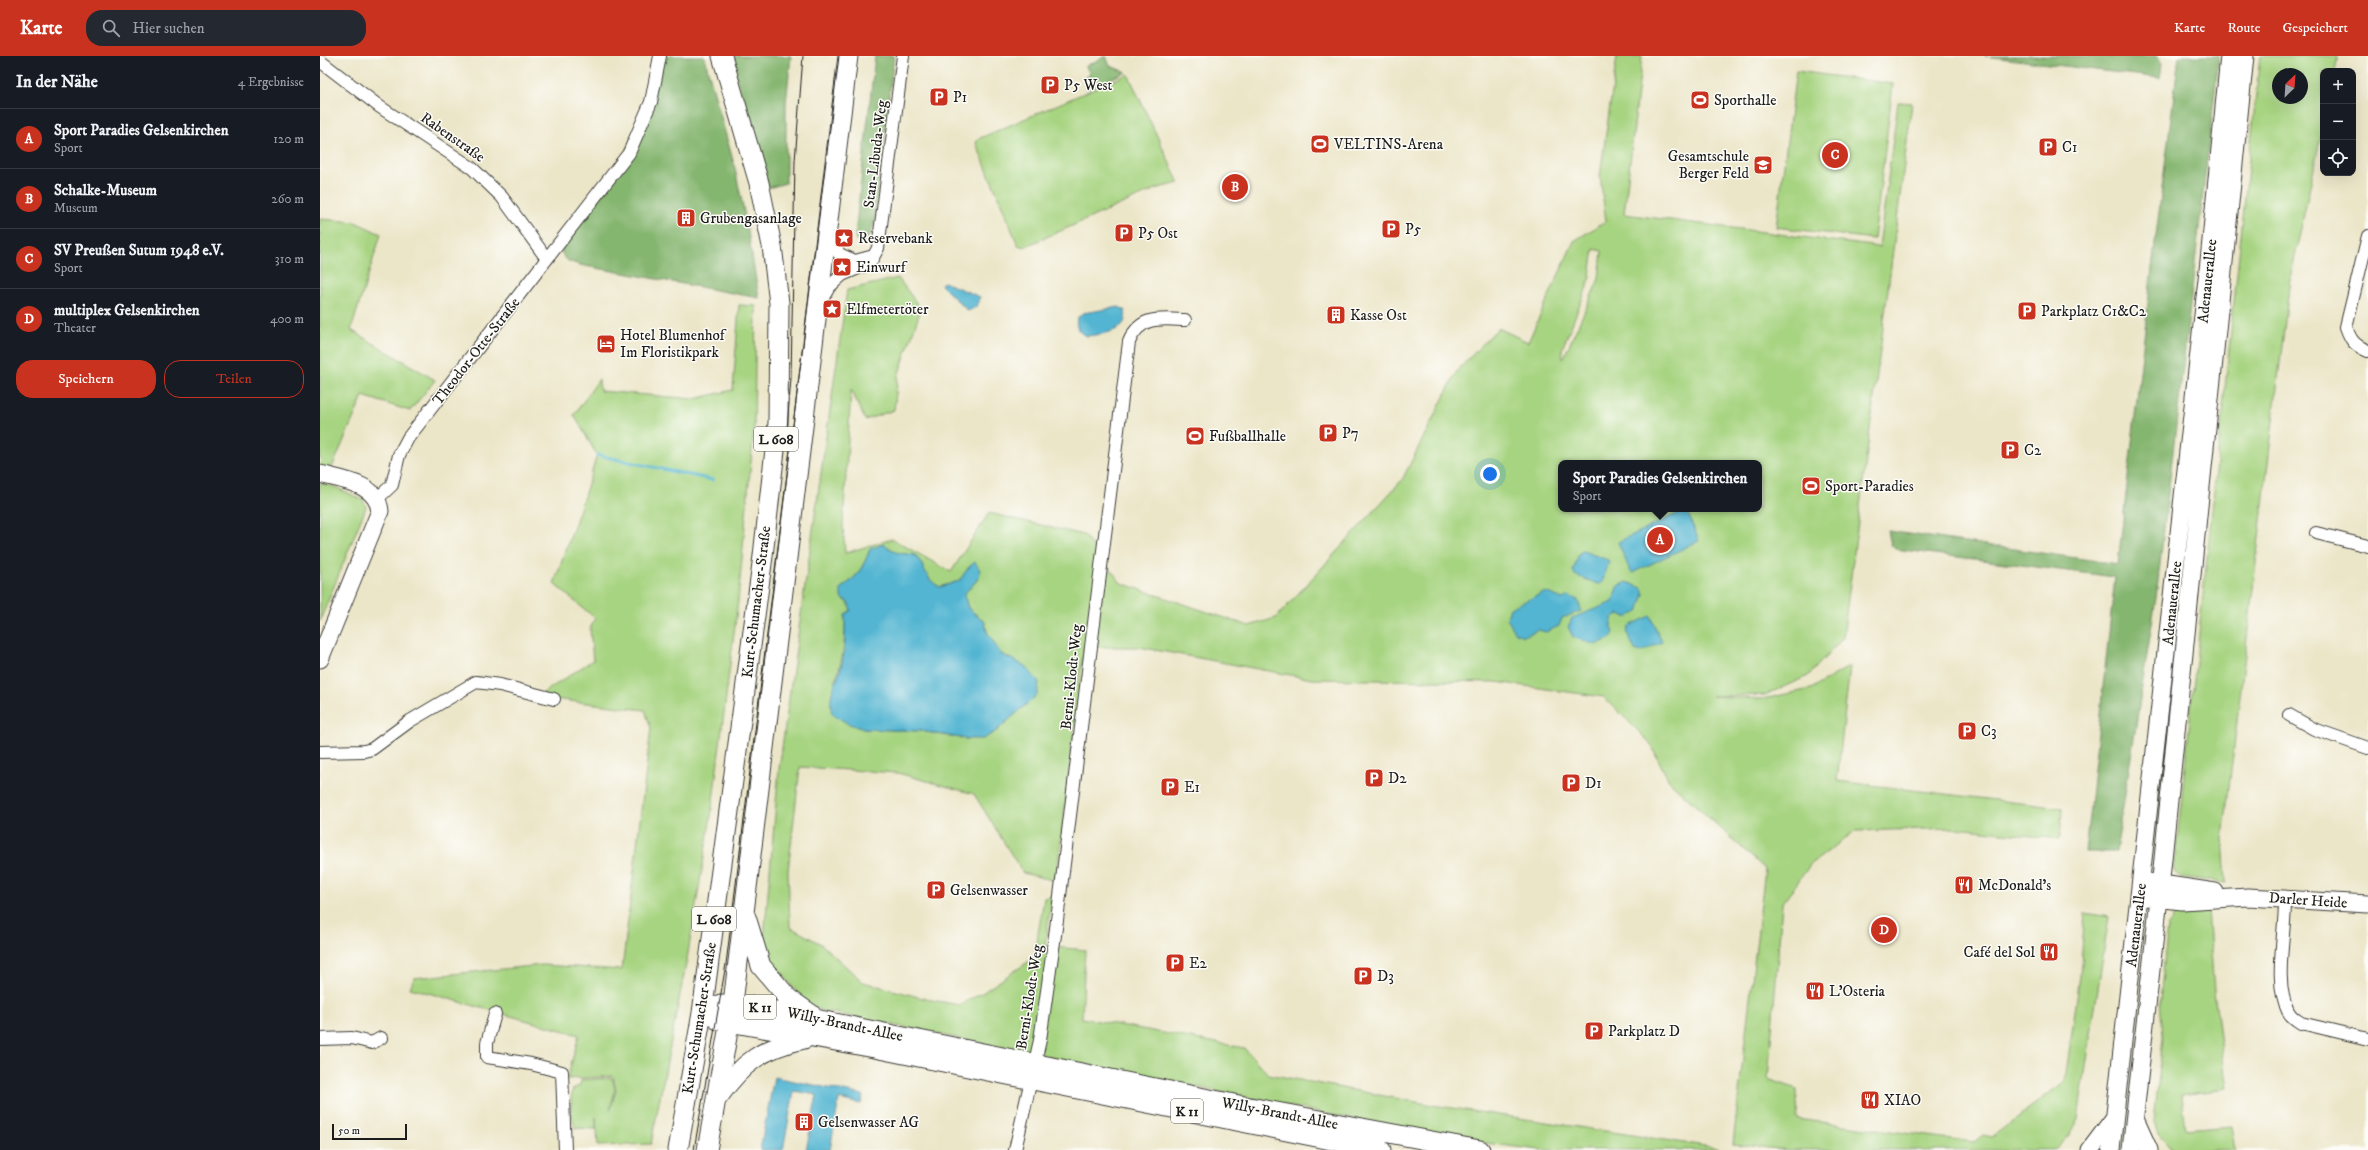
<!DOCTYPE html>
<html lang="de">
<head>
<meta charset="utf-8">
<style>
  :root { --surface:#171b24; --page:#242831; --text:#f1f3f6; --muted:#9ea1a6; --line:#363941; --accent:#c8321e }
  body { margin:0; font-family:"IM FELL DW Pica",serif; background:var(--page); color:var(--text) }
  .controls { position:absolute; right:12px; top:12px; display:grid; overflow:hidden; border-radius:8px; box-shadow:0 4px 16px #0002 }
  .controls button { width:36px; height:36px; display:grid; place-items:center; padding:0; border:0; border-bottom:1px solid var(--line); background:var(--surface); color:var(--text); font:20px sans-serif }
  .compass { position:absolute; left:1952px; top:12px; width:36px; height:36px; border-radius:50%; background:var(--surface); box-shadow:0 4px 16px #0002; rotate:25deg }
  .scale { position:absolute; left:12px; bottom:10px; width:75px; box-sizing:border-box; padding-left:4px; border:2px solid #1c1c1c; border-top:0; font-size:11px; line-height:14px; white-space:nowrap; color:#1c1c1c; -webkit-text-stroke:3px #fdfcf7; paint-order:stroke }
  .you { position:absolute; left:1170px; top:418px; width:14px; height:14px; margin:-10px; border:3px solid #fff; border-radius:50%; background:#1a73e8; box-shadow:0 0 0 6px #1a73e833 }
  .badge { display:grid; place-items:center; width:26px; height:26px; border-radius:50%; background:var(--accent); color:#fff; font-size:13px; font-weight:700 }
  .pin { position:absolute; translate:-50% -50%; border:2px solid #fff; box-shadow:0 1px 4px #0006 }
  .popup { position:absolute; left:1238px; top:404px; width:204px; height:52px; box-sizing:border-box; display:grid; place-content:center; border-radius:8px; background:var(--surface); filter:drop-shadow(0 1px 3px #0005); font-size:13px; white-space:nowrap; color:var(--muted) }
  .popup b { font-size:15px; color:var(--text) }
  .popup::after { content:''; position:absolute; left:50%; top:100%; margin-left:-8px; border:8px solid transparent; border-top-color:var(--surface) }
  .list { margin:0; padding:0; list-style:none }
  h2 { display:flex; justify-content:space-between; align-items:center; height:52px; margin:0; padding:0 16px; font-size:17px }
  h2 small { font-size:13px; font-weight:400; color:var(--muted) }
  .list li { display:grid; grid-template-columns:26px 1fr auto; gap:12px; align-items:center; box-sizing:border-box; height:60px; padding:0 16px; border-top:1px solid var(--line) }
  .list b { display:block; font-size:15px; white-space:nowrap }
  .list p { margin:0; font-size:13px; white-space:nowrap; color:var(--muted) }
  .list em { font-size:13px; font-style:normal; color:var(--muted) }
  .actions { display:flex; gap:8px; padding:12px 16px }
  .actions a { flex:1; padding:9px 0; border:1px solid var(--accent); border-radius:16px; text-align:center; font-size:14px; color:var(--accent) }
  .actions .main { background:var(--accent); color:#fff }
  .icon { flex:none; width:22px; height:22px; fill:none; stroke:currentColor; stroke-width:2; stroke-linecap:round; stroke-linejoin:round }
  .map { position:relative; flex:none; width:2048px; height:1094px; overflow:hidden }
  header { display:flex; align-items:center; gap:24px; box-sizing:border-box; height:56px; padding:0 20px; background:var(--accent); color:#fff }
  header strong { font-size:19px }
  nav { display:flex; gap:22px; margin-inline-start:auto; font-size:14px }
  .search { width:280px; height:36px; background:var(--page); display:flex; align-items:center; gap:10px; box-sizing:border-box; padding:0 14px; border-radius:16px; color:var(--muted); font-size:15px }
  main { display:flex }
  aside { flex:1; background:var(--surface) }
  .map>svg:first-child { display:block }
  .green { fill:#a7d481; stroke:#62784e; fill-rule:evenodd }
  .forest { fill:#85b66f; stroke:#506946 }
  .water { fill:#53b5d2; stroke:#386877 }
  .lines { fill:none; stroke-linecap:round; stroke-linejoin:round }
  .stream { stroke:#53b5d2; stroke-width:3 }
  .street-casing { stroke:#3b3a36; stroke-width:14 }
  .secondary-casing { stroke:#3b3a36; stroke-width:19 }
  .primary-casing { stroke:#3b3a36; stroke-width:21 }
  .street { stroke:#fff; stroke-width:12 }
  .secondary { stroke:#fff; stroke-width:17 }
  .primary { stroke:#fff; stroke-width:19 }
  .tram { stroke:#1c1c1c; stroke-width:1 }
  .labels { text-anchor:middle; stroke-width:3; stroke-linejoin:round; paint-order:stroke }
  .shield { fill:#fdfcf7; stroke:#605f5e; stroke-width:1 }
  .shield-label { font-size:14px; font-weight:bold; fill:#1c1c1c }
  .poi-label { font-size:15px; fill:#1c1c1c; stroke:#fdfcf7; text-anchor:start }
  .street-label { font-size:15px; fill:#1c1c1c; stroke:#fdfcf7 }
</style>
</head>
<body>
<header>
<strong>Karte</strong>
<div class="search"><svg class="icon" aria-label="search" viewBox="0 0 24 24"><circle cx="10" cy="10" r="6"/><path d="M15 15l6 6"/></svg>Hier suchen</div>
<nav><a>Karte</a><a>Route</a><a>Gespeichert</a></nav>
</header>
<main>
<aside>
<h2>In der Nähe<small>4 Ergebnisse</small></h2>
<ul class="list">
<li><span class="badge">A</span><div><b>Sport Paradies Gelsenkirchen</b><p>Sport</p></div><em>120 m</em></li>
<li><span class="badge">B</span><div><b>Schalke-Museum</b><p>Museum</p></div><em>260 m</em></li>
<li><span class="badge">C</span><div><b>SV Preußen Sutum 1948 e.V.</b><p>Sport</p></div><em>310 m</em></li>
<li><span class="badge">D</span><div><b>multiplex Gelsenkirchen</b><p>Theater</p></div><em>400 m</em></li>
</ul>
<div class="actions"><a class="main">Speichern</a><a>Teilen</a></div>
</aside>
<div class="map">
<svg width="2048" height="1094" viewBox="0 0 2048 1094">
  <rect width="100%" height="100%" fill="#fdfcf7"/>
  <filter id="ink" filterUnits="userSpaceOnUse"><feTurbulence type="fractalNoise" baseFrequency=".025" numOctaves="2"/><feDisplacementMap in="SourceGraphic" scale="8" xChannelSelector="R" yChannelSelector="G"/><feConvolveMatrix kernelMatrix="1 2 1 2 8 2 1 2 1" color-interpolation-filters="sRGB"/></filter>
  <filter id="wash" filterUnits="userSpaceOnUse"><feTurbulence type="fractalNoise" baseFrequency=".012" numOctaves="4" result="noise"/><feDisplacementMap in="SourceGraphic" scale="16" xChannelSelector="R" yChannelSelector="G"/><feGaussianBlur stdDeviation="0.9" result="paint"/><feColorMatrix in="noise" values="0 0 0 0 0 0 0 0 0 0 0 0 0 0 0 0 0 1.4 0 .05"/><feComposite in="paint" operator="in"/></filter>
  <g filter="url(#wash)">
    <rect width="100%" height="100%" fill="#ece6c9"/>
    <path class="green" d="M1297,0H1322L1304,158L1559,191L1578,46L1592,47L1523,582L1488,620L1445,639L1391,640L1442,643L1491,633L1530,610L1517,725L1742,752L1740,783L1636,772L1535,775L1490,809L1462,848L1448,1023L1477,1033V1063L1654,1086L1663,1079L1672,1081L1745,1025L1760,920L1765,857L1789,861L1758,1062L1749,1079L1734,1094H1467L1413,1088L1445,813L1349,725L1330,687L1284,641L1176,626L992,623L819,591H764L736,825L703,817L654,738L578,717L480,711L468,815L470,871L501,888L543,926L606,943L639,949L662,937L714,902L724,842L732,840L725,890L765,894L762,962L924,992L948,1018L1112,1049L1398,1092V1094H1219L1120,1081L490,952L443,894L459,713L527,234L578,222L601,253L578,320L574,354L545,364L531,333L523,470L525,497L572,483L631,516L669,457L764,479L801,527L929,570L956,562L1082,424L1137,315L1178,272L1208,286L1254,185L1286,165L1280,120ZM1274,193L1282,195L1279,223L1243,303L1242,293L1269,226ZM1241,407H1439V453H1241ZM563,488L578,497L595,499C606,511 605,524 620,531L639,525L649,511L659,522L644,538L648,552L665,566L667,576L681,598L705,610L717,639L675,676L646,683L601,675L543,673L515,625C524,603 525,583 525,559L531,554L521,532C537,522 543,512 550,493Z
      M1940,0H2018L2015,15H2003V70L1970,223L1903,782L1906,827L1861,821L1855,817L1854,814ZM1958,18H1982V42H1958Z
      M1476,15L1573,28L1554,183L1456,171Z
      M808,18L859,127L838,132L704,191L698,189L656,87L658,83Z
      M0,163L35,166L61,178L31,274L115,324L90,355L43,340L11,414L0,412Z
      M419,249L436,250L434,373L418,545L391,760L367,903L331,1088L278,1090L276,1061V1073L255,1072C251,1059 249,1046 253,1033L260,1029L261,1024L292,1022L295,1033L290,1055L296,1034L293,1020L247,1023L259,979L90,932L94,922L222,909L302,914L331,672L325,654L217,641L273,604L270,573L275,562L234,528L261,450L277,399L254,359L279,323L280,335L374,343L413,334Z
      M0,427L15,431L43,444L46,451L0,565Z
      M1866,853L1888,854L1894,935L1907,1033L1861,1039L1865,1074L1911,1070L1915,1094H1853L1838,1077L1834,1066L1843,982L1840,944L1848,870L1855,858Z"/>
    <path class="forest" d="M343,0H384L414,108L427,170L439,242L260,209L248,205L242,198V190L298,117Z
      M410,0H471L466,47V127L448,132Z
      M555,0H574L554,168L548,183L541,188L536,184L535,178Z
      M786,0L790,10L806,16L767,33L763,23L770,19L766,10Z
      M1664,0H1836L1842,7L1840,22Z
      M1859,0H1899L1836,542L1796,796H1765L1795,521L1575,493L1571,489L1568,475L1798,508L1834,195Z"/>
    <path class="water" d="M624,226L660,241L656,251L648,255L622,230L621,228Z
      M799,251L805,254C810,276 783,278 767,280C758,277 755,270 757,262L763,257Z
      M1365,454L1367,455L1379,485L1312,517L1310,515L1298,486Z
      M563,488L578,497L595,499C606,511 605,524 620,531L639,525L649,511L655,506L660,514L659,522L644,538L648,552L665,566L667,576L681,598L705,610L719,626L717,639L675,676L663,683H646L601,675L543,673L527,667L512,658C507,635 518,627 522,607C526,591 525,575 525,559L531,554L528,546L521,542V532C537,522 543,512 550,493Z
      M1263,495L1288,504L1289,506L1282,527L1278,528L1255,519L1253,515L1259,497Z
      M1307,526L1322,532L1324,538L1318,556L1307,561L1299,558L1293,561L1291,569L1294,576L1291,582L1276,589L1253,581L1248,571L1252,562L1293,546L1297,531Z
      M1225,536L1243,543L1248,540L1258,544L1261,555L1242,562L1239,570L1226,576L1218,574L1204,580L1195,577L1187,562L1190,552Z
      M1330,560L1342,586L1321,596L1315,594L1307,577L1309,570Z
      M454,1021L543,1039L541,1048L519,1043L510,1094H486L497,1039L474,1035L463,1094H440Z"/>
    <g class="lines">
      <path class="stream" d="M277,399L393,424"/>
    </g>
  </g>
  <g filter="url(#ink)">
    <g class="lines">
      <defs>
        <path id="street" d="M0,5L60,51L152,112L182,141L227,203
          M509,173L519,198L535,205L550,201
          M2048,180L2026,271C2031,285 2034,289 2048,295
          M501,245L509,231L522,219L550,207L558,192L583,0
          M57,443L72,429L79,399L88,382L309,97L331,46L340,0
          M1996,477L2048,490
          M1969,659L1994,673L2048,692
          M0,696L44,695L52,693L90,665L156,626L180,629L234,643
          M1965,842C1966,875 1953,926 1968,955C1971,961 1976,964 1981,967L2048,983
          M175,958L167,987V1001L211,1008L242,1016L245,1094
          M0,983L32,982L52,987L61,982
          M695,1094L720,984L736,872L809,286C820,259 840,263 865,264"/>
        <path id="secondary" d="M0,418C22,424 57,427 60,455L0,603
          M1828,826L1895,836
          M1828,841L1862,845L1928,841L2048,848
          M1815,1063L1829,1094
          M1770,1094L1794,1062
          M1791,1094L1889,205L1909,0
          M1811,1094L1839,842L1925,0"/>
        <path id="primary" d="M426,861L441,910L468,942L491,958
          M382,957L401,948L431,950L919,1049L1160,1094
          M398,964L549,991L1061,1094
          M399,1040C423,1006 443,992 484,983
          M358,1094L382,957L443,500L458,367L459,247L452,190L439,127L402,0
          M387,1094L413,947L528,0"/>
      </defs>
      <use href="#street" class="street-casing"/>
      <use href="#secondary" class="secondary-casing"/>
      <use href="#primary" class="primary-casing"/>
      <use href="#street" class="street"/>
      <use href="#secondary" class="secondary"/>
      <use href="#primary" class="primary"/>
      <path class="tram" d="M467,373L471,322L475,105L483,0
        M374,1094L406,908L519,0"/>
    </g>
  </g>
  <defs>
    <symbol id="parking-square" viewBox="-11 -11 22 22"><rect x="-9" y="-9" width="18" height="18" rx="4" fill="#c8321e" stroke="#fdfcf7"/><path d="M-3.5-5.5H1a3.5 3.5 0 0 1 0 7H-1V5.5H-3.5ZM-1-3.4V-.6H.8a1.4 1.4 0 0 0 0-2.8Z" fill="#fff"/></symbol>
    <symbol id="stadium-square" viewBox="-11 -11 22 22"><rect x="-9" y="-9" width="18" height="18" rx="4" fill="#c8321e" stroke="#fdfcf7"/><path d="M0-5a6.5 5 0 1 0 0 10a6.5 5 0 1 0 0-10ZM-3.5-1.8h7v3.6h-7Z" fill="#fff"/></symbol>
    <symbol id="school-square" viewBox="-11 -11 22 22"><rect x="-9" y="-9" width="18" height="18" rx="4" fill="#c8321e" stroke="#fdfcf7"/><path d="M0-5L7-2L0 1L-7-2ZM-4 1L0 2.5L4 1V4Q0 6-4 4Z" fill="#fff"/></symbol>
    <symbol id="building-square" viewBox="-11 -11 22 22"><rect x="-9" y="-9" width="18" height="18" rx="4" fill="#c8321e" stroke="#fdfcf7"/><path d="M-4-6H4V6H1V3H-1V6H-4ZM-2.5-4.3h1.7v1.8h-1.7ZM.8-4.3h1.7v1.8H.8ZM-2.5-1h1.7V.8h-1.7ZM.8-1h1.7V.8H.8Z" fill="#fff"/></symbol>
    <symbol id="sight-square" viewBox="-11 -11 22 22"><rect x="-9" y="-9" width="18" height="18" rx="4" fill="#c8321e" stroke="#fdfcf7"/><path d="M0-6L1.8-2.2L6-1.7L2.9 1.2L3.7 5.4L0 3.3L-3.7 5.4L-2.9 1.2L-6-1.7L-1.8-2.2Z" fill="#fff"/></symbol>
    <symbol id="hotel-square" viewBox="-11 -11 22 22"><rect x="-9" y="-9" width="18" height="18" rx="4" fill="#c8321e" stroke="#fdfcf7"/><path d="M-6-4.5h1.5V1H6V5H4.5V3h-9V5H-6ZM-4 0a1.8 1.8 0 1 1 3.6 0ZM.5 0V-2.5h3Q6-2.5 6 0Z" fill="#fff"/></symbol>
    <symbol id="restaurant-square" viewBox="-11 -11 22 22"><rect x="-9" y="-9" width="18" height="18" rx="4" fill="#c8321e" stroke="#fdfcf7"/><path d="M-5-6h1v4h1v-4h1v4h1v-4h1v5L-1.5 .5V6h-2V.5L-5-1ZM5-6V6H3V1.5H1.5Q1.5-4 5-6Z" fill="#fff"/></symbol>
  </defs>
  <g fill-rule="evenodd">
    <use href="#parking-square" x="719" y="18" width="22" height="22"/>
    <use href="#parking-square" x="608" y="30" width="22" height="22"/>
    <use href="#stadium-square" x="1369" y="33" width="22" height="22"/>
    <use href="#stadium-square" x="989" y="77" width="22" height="22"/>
    <use href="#parking-square" x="1717" y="80" width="22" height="22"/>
    <use href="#school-square" x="1432" y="98" width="22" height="22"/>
    <use href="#building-square" x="355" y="151" width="22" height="22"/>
    <use href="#parking-square" x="1060" y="162" width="22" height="22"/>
    <use href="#parking-square" x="793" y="166" width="22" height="22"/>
    <use href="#sight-square" x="513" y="171" width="22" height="22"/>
    <use href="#sight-square" x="511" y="200" width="22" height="22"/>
    <use href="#sight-square" x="501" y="242" width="22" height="22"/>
    <use href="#parking-square" x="1696" y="244" width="22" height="22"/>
    <use href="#building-square" x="1005" y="248" width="22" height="22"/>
    <use href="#hotel-square" x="275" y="277" width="22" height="22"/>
    <use href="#parking-square" x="997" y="366" width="22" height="22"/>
    <use href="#stadium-square" x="864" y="369" width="22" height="22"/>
    <use href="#parking-square" x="1679" y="383" width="22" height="22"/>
    <use href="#stadium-square" x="1480" y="419" width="22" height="22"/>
    <use href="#parking-square" x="1636" y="664" width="22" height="22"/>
    <use href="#parking-square" x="1043" y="711" width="22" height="22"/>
    <use href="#parking-square" x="1240" y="716" width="22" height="22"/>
    <use href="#parking-square" x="839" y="720" width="22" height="22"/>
    <use href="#restaurant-square" x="1633" y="818" width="22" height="22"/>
    <use href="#parking-square" x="605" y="823" width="22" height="22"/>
    <use href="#restaurant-square" x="1718" y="885" width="22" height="22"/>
    <use href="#parking-square" x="844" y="896" width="22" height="22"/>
    <use href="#parking-square" x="1032" y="909" width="22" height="22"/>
    <use href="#restaurant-square" x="1484" y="924" width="22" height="22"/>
    <use href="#parking-square" x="1263" y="964" width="22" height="22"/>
    <use href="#restaurant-square" x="1539" y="1033" width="22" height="22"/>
    <use href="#building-square" x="473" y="1055" width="22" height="22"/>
  </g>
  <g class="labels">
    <g class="shield">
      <rect x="434" y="371" width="44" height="24" rx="3"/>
      <rect x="372" y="851" width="44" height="24" rx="3"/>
      <rect x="424" y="939" width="32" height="24" rx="3"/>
      <rect x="851" y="1043" width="32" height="24" rx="3"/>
    </g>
    <g class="shield-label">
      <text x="456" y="388">L 608</text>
      <text x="394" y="868">L 608</text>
      <text x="440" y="956">K 11</text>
      <text x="867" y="1060">K 11</text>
    </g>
    <g class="poi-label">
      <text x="744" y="34">P5 West</text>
      <text x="633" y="46">P1</text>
      <text x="1394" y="49">Sporthalle</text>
      <text x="1014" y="93">VELTINS-Arena</text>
      <text x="1742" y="96">C1</text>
      <text x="1429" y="105" text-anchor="end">Gesamtschule<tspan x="1429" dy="17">Berger Feld</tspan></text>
      <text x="380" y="167">Grubengasanlage</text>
      <text x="1085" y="178">P5</text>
      <text x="818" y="182">P5 Ost</text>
      <text x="538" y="187">Reservebank</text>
      <text x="536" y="216">Einwurf</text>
      <text x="526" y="258">Elfmetertöter</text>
      <text x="1721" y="260">Parkplatz C1&amp;C2</text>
      <text x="1030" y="264">Kasse Ost</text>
      <text x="300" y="284">Hotel Blumenhof<tspan x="300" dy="17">Im Floristikpark</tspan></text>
      <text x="1022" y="382">P7</text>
      <text x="889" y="385">Fußballhalle</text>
      <text x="1704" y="399">C2</text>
      <text x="1505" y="435">Sport-Paradies</text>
      <text x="1661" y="680">C3</text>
      <text x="1068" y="727">D2</text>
      <text x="1265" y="732">D1</text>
      <text x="864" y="736">E1</text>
      <text x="1658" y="834">McDonald's</text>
      <text x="630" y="839">Gelsenwasser</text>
      <text x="1715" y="901" text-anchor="end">Café del Sol</text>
      <text x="869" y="912">E2</text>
      <text x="1057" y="925">D3</text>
      <text x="1509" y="940">L'Osteria</text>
      <text x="1288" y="980">Parkplatz D</text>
      <text x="1564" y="1049">XIAO</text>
      <text x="498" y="1071">Gelsenwasser AG</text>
    </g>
    <g class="street-label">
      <text transform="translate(133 81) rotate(35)" y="5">Rabenstraße</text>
      <text transform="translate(555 98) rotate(-83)" y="5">Stan-Libuda-Weg</text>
      <text transform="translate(1887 225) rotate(-84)" y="5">Adenauerallee</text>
      <text transform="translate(156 295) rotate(-52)" y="5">Theodor-Otte-Straße</text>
      <text transform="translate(436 546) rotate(-83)" y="5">Kurt-Schumacher-Straße</text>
      <text transform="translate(1852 547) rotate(-84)" y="5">Adenauerallee</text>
      <text transform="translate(751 621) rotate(-84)" y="5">Berni-Klodt-Weg</text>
      <text transform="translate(1988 844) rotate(4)" y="5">Darler Heide</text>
      <text transform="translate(1816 869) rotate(-83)" y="5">Adenauerallee</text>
      <text transform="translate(709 941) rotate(-81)" y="5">Berni-Klodt-Weg</text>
      <text transform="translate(379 962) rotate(-81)" y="5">Kurt-Schumacher-Straße</text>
      <text transform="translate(525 968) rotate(12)" y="5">Willy-Brandt-Allee</text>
      <text transform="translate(960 1057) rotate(11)" y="5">Willy-Brandt-Allee</text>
    </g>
  </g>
</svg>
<div class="controls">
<button>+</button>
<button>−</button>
<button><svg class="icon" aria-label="locate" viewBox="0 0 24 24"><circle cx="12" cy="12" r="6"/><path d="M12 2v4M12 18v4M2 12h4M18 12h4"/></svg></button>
</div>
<svg class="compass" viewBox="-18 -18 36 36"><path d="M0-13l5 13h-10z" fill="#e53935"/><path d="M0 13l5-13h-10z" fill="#9ea1a6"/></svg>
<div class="scale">50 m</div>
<div class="you"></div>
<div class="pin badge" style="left:1340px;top:484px">A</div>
<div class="popup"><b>Sport Paradies Gelsenkirchen</b>Sport</div>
<div class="pin badge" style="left:915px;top:131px">B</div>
<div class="pin badge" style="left:1515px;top:99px">C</div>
<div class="pin badge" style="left:1564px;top:874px">D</div>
</div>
</main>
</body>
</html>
